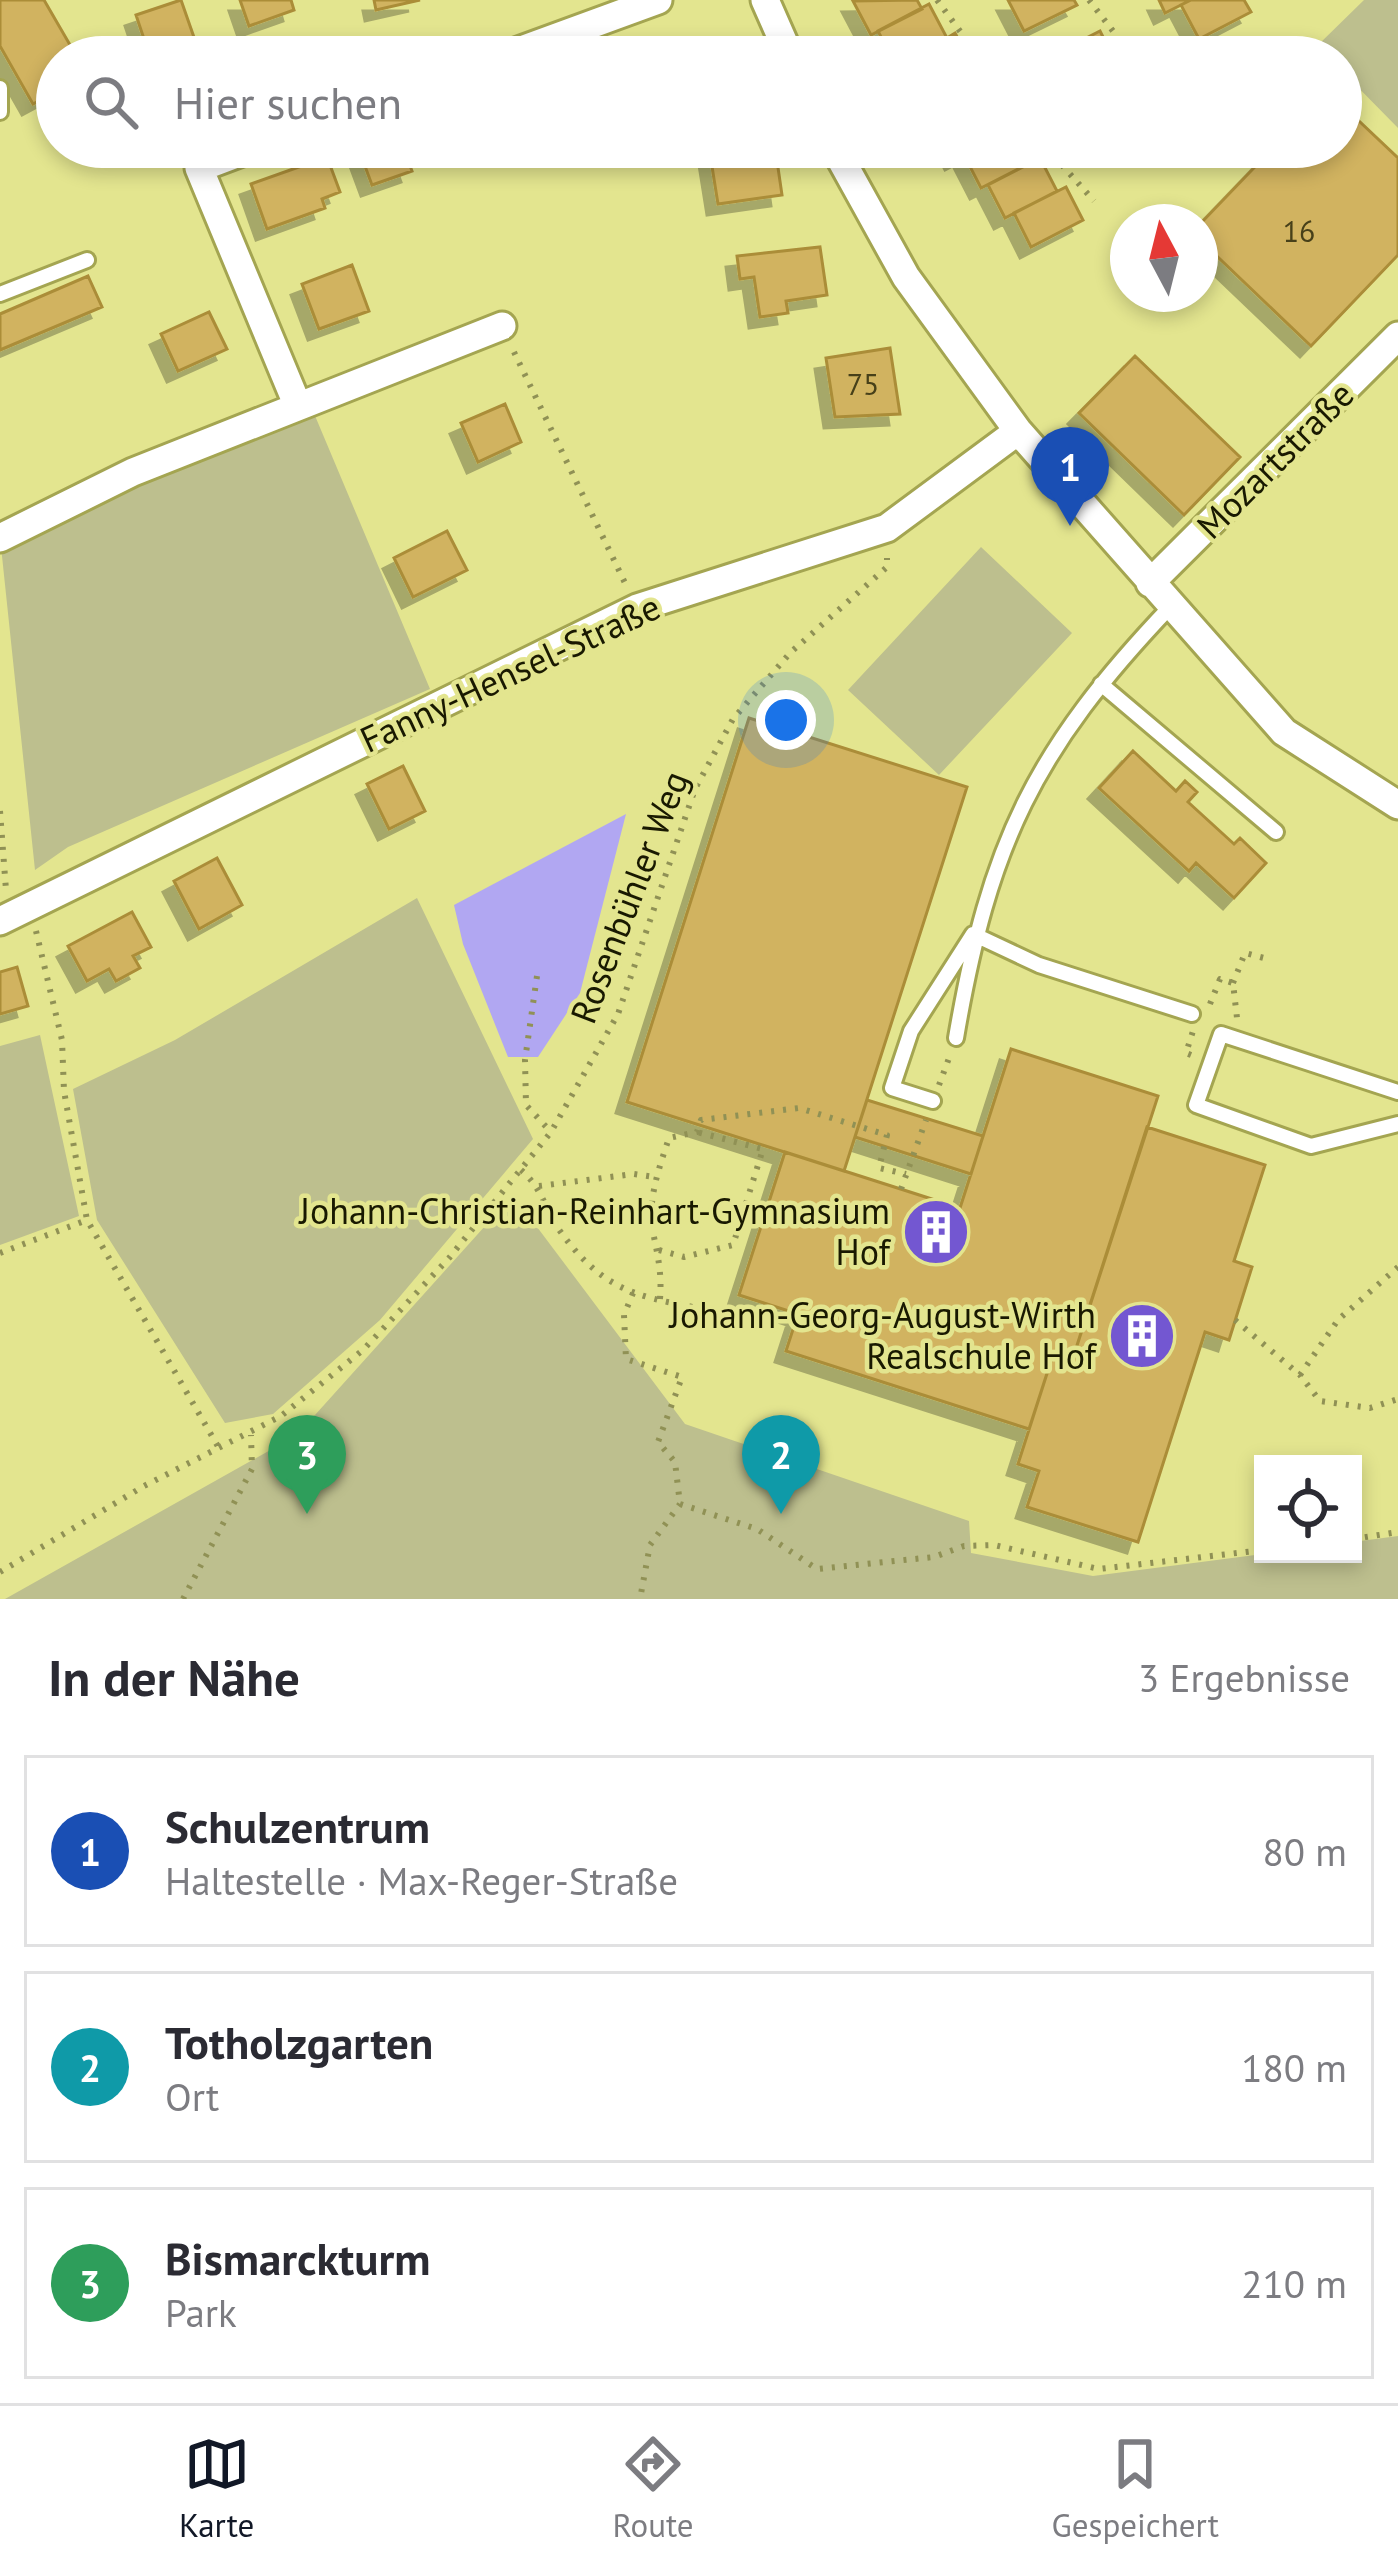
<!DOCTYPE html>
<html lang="de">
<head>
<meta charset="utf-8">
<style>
  :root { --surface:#fff; --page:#f2f2f3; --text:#2b2b33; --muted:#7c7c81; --line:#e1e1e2; --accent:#111827 }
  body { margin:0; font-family:"PT Sans",sans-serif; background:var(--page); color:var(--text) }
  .controls { position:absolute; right:36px; bottom:36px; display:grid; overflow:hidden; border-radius:0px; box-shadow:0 6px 18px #0003 }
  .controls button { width:108px; height:108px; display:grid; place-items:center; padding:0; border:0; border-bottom:3px solid var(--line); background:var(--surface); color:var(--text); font:60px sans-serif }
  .compass { position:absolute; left:1110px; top:204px; width:108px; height:108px; border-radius:50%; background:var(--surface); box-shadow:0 6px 18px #0003; rotate:353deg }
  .you { position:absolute; left:786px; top:720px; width:42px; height:42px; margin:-30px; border:9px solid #fff; border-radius:50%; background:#1a73e8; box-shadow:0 0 0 18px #1a73e833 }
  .badge { display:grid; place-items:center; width:78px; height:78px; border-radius:50%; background:var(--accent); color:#fff; font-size:39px; font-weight:700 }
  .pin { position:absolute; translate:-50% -99px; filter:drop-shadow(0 3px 6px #0008) }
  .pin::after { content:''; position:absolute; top:63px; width:42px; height:36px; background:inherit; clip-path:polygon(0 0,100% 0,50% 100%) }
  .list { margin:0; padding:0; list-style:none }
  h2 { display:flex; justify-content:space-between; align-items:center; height:156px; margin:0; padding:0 48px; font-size:51px }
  h2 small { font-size:39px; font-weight:400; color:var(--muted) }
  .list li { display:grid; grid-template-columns:78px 1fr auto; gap:36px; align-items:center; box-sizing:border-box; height:192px; margin:0 24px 24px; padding:0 24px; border:3px solid var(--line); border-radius:0px }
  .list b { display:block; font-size:45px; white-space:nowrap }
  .list p { margin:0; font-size:39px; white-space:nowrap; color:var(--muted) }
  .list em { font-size:39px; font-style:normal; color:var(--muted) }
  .icon { flex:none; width:66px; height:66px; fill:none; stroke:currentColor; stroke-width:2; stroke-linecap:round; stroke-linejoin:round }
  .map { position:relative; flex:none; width:1398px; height:1599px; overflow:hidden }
  .search { position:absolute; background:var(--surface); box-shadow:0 6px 18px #0003; left:36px; right:36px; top:36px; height:132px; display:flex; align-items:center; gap:30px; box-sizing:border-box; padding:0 42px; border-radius:66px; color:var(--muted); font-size:45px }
  .sheet { height:804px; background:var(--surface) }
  nav { display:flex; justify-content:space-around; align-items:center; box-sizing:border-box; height:168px; border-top:3px solid var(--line); background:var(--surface); font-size:33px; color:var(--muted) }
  nav a { display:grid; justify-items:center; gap:6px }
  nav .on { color:var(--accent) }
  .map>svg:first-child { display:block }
  .green { fill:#bdbf8e }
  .water { fill:#b1a7f2 }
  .building { fill:#d1b360; stroke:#ab8d39; stroke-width:3; filter:url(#shadow) }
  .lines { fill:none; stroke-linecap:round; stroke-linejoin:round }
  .lane-casing { stroke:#a4a551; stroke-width:20 }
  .street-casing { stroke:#a4a551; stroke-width:33 }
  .path { stroke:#909155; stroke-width:6; stroke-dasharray:3 9; stroke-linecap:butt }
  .lane { stroke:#fff; stroke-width:14 }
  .street { stroke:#fff; stroke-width:27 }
  .labels { text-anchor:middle; stroke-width:9; stroke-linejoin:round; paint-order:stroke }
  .number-label { font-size:30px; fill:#474019 }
  .street-label { font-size:36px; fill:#191901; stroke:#e3e58f }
  .poi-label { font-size:36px; fill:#191901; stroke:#e3e58f; text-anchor:end }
</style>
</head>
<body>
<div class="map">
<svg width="1398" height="1599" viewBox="0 0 1398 1599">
  <defs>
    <filter id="shadow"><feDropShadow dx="-11" dy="11" stdDeviation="0" flood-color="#0004"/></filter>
  </defs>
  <rect width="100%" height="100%" fill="#e3e58f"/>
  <path class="green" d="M1364,0H1398V128L1341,70V57H1328L1317,46Z
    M313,411L430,689L68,847L35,870L0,537Z
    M981,547L1072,633L939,775L848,690Z
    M417,898L533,1139L380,1320L273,1414L225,1423L97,1220L73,1089L175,1040Z
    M40,1035L79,1216L0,1245V1046Z
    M513,1195L685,1424L969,1521L971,1553L1093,1576L1263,1554H1353V1542L1398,1536V1599H5L297,1435Z"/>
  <path class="water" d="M626,814L580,993L538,1057H508L463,944L454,905Z"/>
  <path class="building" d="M0,0H44L77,57H57V91L33,104L0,46Z
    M181,0L197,46L150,57L136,15Z
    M240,0H291L294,10L249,26Z
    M374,0H420L376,10Z
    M917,0L922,9L871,35L853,1Z
    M1008,0H1074L1077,5L1024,31Z
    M1159,0H1191L1165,13Z
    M1191,0H1244L1251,12L1199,39L1181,5Z
    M929,4L947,38L910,57H891L878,31Z
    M1100,31L1113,57H1049Z
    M955,33L968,57H910L947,38Z
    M719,40L721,57H652L651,46Z
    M1341,104L1398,158V255L1311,346L1200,240V224L1274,147H1341Z
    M369,147H403L412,171L372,185L359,150Z
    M755,147H775L782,195L718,204L710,154Z
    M950,147H979L956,159Z
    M979,147H1024L1032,162L981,188L964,155Z
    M327,157L340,192L322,199L325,208L267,229L251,184Z
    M1040,158L1057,191L1005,218L988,185Z
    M1066,187L1083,220L1031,247L1014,213Z
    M820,247L827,295L786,301L788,313L760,317L754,277L740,279L737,256Z
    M352,265L369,311L319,329L302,284Z
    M88,276L102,307L0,350V314Z
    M209,312L227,349L178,371L161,334Z
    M890,348L900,414L835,417L826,358Z
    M1135,356L1240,457L1184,515L1079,413Z
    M505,404L521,442L478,462L461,423Z
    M447,531L467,570L413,597L394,558Z
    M749,718L967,787L844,1171L627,1102Z
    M1133,751L1176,791L1185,781L1197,792L1188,802L1234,844L1240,838L1266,863L1234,898L1196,863L1189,871L1099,788Z
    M403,766L425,811L389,829L367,784Z
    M217,858L242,905L199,929L174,881Z
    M132,912L151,947L133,956L140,968L116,981L109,969L87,981L68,946Z
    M17,967L28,1006L0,1014V972Z
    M1011,1049L1158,1096L1071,1364L1052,1358L1029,1429L786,1351L798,1314L739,1295L785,1152L960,1208Z
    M867,1100L983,1136L971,1174L855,1137Z
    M1147,1127L1265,1165L1234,1261L1252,1267L1229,1340L1205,1332L1138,1542L1027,1507L1039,1471L1018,1464L1052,1358L1071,1364Z"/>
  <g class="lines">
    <defs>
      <path id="lane" d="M0,88V112
        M0,294L87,260
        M1101,684L1276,832
        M956,1038C989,844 1034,750 1170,607
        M1398,1092L1221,1034L1196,1105L1311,1146L1398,1124
        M933,1101L892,1088L911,1031L973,934L1039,965L1192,1014"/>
      <path id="street" d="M765,0L790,57
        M502,57L658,0
        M255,147L199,168L297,404
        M834,147L906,277L1018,431L1284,732L1398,805
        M0,538L133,472L502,326
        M1150,583L1398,336
        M0,921L637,608L887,528L1018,431"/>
    </defs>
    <use href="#lane" class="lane-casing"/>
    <use href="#street" class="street-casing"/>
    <path class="path" d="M937,0L979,57
      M1089,0L1133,57
      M1046,147L1094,201
      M514,352L625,583
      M0,811L6,890
      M36,931L62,1040L64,1091L87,1220L220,1450
      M537,976L525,1060L526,1105L551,1132
      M1233,983L1245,953L1264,958
      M1210,1004L1220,979L1233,983L1237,1018
      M1191,1055L1186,1053L1193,1031
      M939,1085L949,1058
      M521,1170C542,1188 545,1209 560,1231C610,1301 650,1297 728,1314
      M539,1186L634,1174L655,1177
      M901,1189L926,1120
      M659,1250L684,1257L733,1245L763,1149L697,1132
      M0,1253L87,1220
      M633,1293L624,1315L626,1359L682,1377L658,1442L675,1462L680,1504L650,1545L640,1599
      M660,1299C662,1273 658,1257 653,1232C647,1201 659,1168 669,1138L697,1132L701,1120L799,1108L887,1135L879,1168L906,1174
      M1235,1320L1300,1375L1320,1401L1370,1408L1398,1399
      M1300,1375L1338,1320L1398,1267
      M680,1504L757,1529L817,1569L934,1557L964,1546L994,1545L1099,1569L1263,1550
      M1353,1539L1398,1532
      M0,1572L144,1486L281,1416L363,1350L449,1258L551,1132L618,1014L695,789L733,719L790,653L887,567V558
      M183,1599L252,1469L251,1435"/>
    <use href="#lane" class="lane"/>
    <use href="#street" class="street"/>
  </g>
  <defs>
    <symbol id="building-disc" viewBox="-11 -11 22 22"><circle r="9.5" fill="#7357d1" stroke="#e3e58f"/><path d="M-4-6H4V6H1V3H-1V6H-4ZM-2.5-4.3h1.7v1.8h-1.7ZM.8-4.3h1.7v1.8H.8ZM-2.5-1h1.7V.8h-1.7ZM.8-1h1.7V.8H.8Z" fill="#fff"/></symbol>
  </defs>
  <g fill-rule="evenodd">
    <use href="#building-disc" x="898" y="1194" width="76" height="76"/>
    <use href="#building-disc" x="1104" y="1298" width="76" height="76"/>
  </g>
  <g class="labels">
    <g class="number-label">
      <text x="1299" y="242">16</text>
      <text x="863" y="395">75</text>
    </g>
    <g class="street-label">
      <text transform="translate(1275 460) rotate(-45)" y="13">Mozartstraße</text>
      <text transform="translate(510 673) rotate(-25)" y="13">Fanny-Hensel-Straße</text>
      <text transform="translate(629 897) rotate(-69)" y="13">Rosenbühler Weg</text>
    </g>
    <g class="poi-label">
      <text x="890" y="1224">Johann-Christian-Reinhart-Gymnasium<tspan x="890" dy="41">Hof</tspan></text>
      <text x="1096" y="1328">Johann-Georg-August-Wirth<tspan x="1096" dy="41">Realschule Hof</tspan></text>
    </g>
  </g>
</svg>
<div class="controls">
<button><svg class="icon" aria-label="locate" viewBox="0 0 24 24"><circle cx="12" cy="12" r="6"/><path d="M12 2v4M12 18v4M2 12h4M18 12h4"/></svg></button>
</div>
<svg class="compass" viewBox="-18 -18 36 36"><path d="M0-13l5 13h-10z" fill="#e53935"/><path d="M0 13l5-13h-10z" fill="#7c7c81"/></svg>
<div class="you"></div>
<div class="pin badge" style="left:1070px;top:526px;background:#1a4fb4">1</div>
<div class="pin badge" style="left:781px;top:1514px;background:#0f9aa8">2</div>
<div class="pin badge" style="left:307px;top:1514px;background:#2e9e5b">3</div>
<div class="search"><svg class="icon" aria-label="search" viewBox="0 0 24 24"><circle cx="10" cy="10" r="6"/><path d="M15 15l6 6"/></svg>Hier suchen</div>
</div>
<section class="sheet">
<h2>In der Nähe<small>3 Ergebnisse</small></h2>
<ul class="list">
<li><span class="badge" style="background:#1a4fb4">1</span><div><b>Schulzentrum</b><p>Haltestelle · Max-Reger-Straße</p></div><em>80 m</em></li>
<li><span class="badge" style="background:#0f9aa8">2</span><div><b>Totholzgarten</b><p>Ort</p></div><em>180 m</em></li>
<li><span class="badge" style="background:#2e9e5b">3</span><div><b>Bismarckturm</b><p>Park</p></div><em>210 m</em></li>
</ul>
</section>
<nav>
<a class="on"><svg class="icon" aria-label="map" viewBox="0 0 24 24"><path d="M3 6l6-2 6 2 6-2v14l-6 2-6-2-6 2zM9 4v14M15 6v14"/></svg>Karte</a>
<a><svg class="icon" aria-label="directions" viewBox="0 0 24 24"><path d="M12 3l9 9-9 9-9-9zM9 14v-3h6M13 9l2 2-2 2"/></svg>Route</a>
<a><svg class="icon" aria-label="saved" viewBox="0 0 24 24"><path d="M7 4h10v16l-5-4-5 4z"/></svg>Gespeichert</a>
</nav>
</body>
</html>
